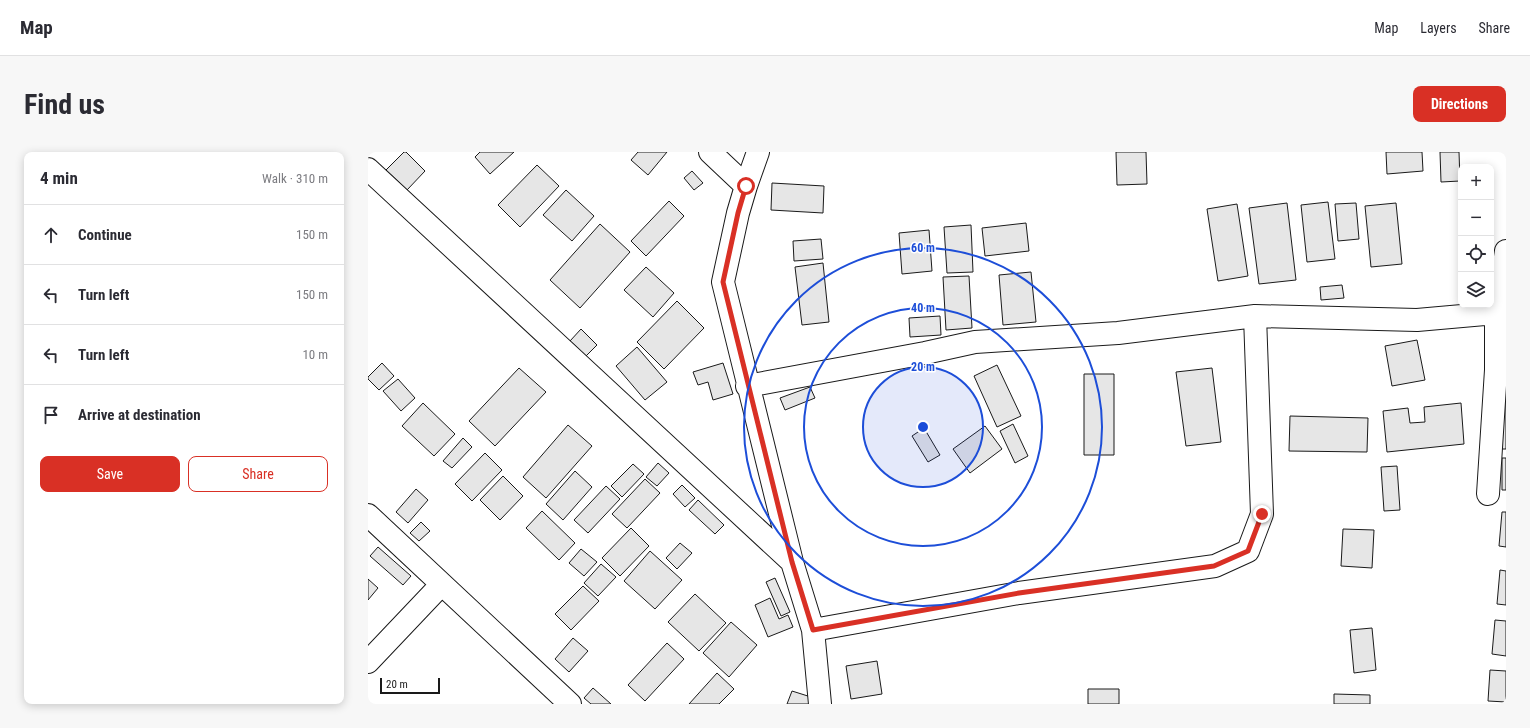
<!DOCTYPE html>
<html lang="en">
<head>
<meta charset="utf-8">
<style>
  :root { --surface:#fff; --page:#f7f7f7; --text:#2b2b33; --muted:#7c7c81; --line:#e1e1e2; --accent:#d93025 }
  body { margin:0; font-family:"Roboto Condensed",sans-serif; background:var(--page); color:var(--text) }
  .controls { position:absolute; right:12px; top:12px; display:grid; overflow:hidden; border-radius:8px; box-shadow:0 2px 10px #0003 }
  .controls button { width:36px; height:36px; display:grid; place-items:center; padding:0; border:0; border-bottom:1px solid var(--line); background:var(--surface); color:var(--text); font:20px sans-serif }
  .scale { position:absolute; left:12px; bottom:10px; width:60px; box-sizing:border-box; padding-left:4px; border:2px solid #1a1a1a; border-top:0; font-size:11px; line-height:14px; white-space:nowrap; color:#1a1a1a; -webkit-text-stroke:3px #fff; paint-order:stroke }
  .stop { position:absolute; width:12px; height:12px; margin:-9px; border:3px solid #d93025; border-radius:50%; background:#fff }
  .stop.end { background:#d93025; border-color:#fff; box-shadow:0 1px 4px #0008 }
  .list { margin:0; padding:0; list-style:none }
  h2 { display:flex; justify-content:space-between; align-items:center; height:52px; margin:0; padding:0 16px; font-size:17px }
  h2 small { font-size:13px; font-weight:400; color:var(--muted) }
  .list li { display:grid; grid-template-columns:26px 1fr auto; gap:12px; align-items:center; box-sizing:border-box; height:60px; padding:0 16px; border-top:1px solid var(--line) }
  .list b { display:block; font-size:15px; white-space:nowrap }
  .list em { font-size:13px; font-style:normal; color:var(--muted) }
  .actions { display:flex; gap:8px; padding:12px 16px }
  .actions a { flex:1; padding:9px 0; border:1px solid var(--accent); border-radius:8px; text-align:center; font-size:14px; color:var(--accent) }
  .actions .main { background:var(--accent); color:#fff }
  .icon { flex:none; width:22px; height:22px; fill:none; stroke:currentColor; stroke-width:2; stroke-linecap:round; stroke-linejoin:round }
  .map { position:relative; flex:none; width:1138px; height:552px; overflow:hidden; border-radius:8px }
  header { display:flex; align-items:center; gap:24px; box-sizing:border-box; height:56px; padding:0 20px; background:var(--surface); border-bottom:1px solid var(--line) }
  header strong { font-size:19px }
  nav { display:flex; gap:22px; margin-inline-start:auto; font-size:14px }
  .intro { display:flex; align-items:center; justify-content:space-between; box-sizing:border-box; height:96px; padding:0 24px }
  h1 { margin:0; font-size:28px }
  .button { padding:10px 18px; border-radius:8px; background:var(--accent); color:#fff; font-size:14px; font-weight:700 }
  main { display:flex; gap:24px; padding:0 24px }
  aside { flex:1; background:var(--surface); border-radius:8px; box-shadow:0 2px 10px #0003 }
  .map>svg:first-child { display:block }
  .building { fill:#e6e6e6; stroke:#1a1a1a }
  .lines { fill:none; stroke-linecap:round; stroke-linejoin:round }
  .minor-casing { stroke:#1a1a1a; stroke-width:24 }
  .minor { stroke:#fff; stroke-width:22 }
  .route { stroke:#d93025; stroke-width:5 }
  .ring { fill:none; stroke:#1d4ed8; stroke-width:2 }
  .centre { fill:#1d4ed8; stroke:#fff; stroke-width:2 }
  .ring-label { font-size:12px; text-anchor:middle; font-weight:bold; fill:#1d4ed8; stroke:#fff; stroke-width:3; stroke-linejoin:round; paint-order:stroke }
</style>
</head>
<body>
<header>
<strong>Map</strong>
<nav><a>Map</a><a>Layers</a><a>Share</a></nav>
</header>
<div class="intro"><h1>Find us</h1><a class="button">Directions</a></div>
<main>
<aside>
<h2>4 min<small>Walk · 310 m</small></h2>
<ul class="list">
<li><svg class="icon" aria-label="ahead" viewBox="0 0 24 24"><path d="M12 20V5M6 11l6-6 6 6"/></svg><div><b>Continue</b></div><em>150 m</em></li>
<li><svg class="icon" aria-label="left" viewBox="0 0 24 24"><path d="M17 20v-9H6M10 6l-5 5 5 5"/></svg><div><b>Turn left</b></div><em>150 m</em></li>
<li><svg class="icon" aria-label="left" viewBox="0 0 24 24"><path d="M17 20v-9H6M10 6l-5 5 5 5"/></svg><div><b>Turn left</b></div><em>10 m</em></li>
<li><svg class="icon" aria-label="arrive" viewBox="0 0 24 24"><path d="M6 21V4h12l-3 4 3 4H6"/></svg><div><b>Arrive at destination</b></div></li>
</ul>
<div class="actions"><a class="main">Save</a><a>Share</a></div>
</aside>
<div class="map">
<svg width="1138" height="552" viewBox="0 0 1138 552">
  <rect width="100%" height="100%" fill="#fff"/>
  <path class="building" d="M36,0H38L57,19L39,38L18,18Z
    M112,0H146L122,22L107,5Z
    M270,0H299L280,23L263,8Z
    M748,0H778L779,32L749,33Z
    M1018,0H1054L1055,19L1019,22Z
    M1072,0H1091L1092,29L1073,30Z
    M169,13L191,34L152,75L130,53Z
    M324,19L335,31L326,38L316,26Z
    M404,31L456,34L455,61L403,58Z
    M198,38L226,64L204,89L175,63Z
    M301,49L316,64L278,104L263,89Z
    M960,50L967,107L939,110L933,53Z
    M919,51L928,128L891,132L881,56Z
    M988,51L991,87L970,89L967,52Z
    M1028,51L1034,112L1003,115L997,54Z
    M869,52L880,124L850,129L839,57Z
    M658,71L661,99L617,104L614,76Z
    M232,72L262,100L212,156L182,128Z
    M603,73L605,120L579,121L576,75Z
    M561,78L564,119L534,122L531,81Z
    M453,87L455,107L426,109L425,89Z
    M455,111L461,170L434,173L427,115Z
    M278,115L306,141L285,165L256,138Z
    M663,120L668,170L635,173L631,123Z
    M601,124L604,176L578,178L575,125Z
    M974,133L976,146L953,148L952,135Z
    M309,149L336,176L296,217L269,190Z
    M572,164L573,183L542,185L541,166Z
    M213,177L229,193L218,204L202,189Z
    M1049,188L1057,228L1024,234L1017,194Z
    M269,195L299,230L277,248L248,214Z
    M14,211L26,224L11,238L0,227V225Z
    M355,211L365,242L345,248L340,230L330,233L325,220Z
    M629,213L653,264L629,275L606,224Z
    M151,216L178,240L127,294L101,269Z
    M844,216L853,290L818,294L808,220Z
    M716,222H746V303H716Z
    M30,227L47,246L33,259L15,239Z
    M442,235L447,246L417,258L412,246Z
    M1131,248H1138V297H1134Z
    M55,251L87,282L66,304L34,274Z
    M1093,251L1096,292L1019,300L1015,259L1040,256L1042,271L1057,270L1056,255Z
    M922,264L1000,266L999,300L921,299Z
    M645,272L660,304L647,311L632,279Z
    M200,273L224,294L178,346L155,325Z
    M617,274L634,297L602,321L585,297Z
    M556,276L572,303L560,310L544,284Z
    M95,286L104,295L84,316L75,309Z
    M117,301L134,318L104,349L87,332Z
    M1134,306H1138V338H1134Z
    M290,311L301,321L289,334L278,325Z
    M265,312L276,322L254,345L243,334Z
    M1029,314L1032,358L1016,359L1013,315Z
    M207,319L224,335L195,368L178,352Z
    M135,324L155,344L132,368L112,348Z
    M277,327L292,341L259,376L244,362Z
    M314,333L327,346L317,355L305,342Z
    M238,334L252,347L220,381L206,368Z
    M48,337L60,348L40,371L28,360Z
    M330,348L356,373L347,382L321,358Z
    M174,359L207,391L191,408L158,376Z
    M1134,360H1138V395L1131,394Z
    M53,370L62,379L51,389L42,381Z
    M263,376L281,394L252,424L234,406Z
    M975,377L1006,378L1004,416L973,414Z
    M312,391L324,401L309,417L298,406Z
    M10,395L43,424L35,433L2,404Z
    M213,397L229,410L216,424L201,411Z
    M282,399L314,428L287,457L256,429Z
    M233,412L248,425L230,444L216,431Z
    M1132,418L1138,419V453L1129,452Z
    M407,426L422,460L413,464L398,430Z
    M0,427L10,436L0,448Z
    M215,434L231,449L203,478L187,462Z
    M327,442L358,471L331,499L300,470Z
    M402,446L411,467L420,463L425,475L400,485L387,453Z
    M1127,468L1138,469V504L1124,502Z
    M363,470L389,493L361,525L335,501Z
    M1004,476L1008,518L986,521L982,478Z
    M205,486L220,499L201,520L187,507Z
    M299,491L316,507L277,549L260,533Z
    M509,509L514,542L483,547L478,514Z
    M1122,518L1138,519V550L1120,549Z
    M349,521L366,537L351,552H321Z
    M225,536L243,552H223L216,546Z
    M720,537H751V552H720Z
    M424,539L443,545L441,552H419Z
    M966,542L1002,543V552H966Z"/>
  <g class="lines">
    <defs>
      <path id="minor" d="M342,0L378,34
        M390,0L378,34L370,61L355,130L424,410L445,478L452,552
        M0,17L424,410
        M379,234L557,201L607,190L750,181L887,164L1049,168L1128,161
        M1120,342L1128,218V161L1138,99
        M0,363L202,552
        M445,478L651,441L847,414L880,399L894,362L887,164
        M0,510L73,433"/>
    </defs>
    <use href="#minor" class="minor-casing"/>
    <use href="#minor" class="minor"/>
  </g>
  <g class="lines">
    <path class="route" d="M378,34L370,61L355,130L424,410L445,478L651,441L846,414L880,399L894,362"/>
  </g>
  <circle cx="555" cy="275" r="60" fill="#1d4ed8" fill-opacity=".12"/>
  <g class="ring">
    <circle cx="555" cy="275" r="60"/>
    <circle cx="555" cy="275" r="119"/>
    <circle cx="555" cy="275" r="179"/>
  </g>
  <circle cx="555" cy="275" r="6" class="centre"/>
  <g class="ring-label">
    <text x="555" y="100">60 m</text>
    <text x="555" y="160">40 m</text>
    <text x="555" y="219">20 m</text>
  </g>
</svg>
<div class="controls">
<button>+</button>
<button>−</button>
<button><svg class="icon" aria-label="locate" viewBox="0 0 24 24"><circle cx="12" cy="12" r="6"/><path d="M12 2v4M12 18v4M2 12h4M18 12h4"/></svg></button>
<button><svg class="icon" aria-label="layers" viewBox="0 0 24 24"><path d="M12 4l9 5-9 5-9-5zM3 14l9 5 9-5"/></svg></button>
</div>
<div class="scale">20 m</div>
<div class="stop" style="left:378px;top:34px"></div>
<div class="stop end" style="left:894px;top:362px"></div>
</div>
</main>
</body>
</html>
